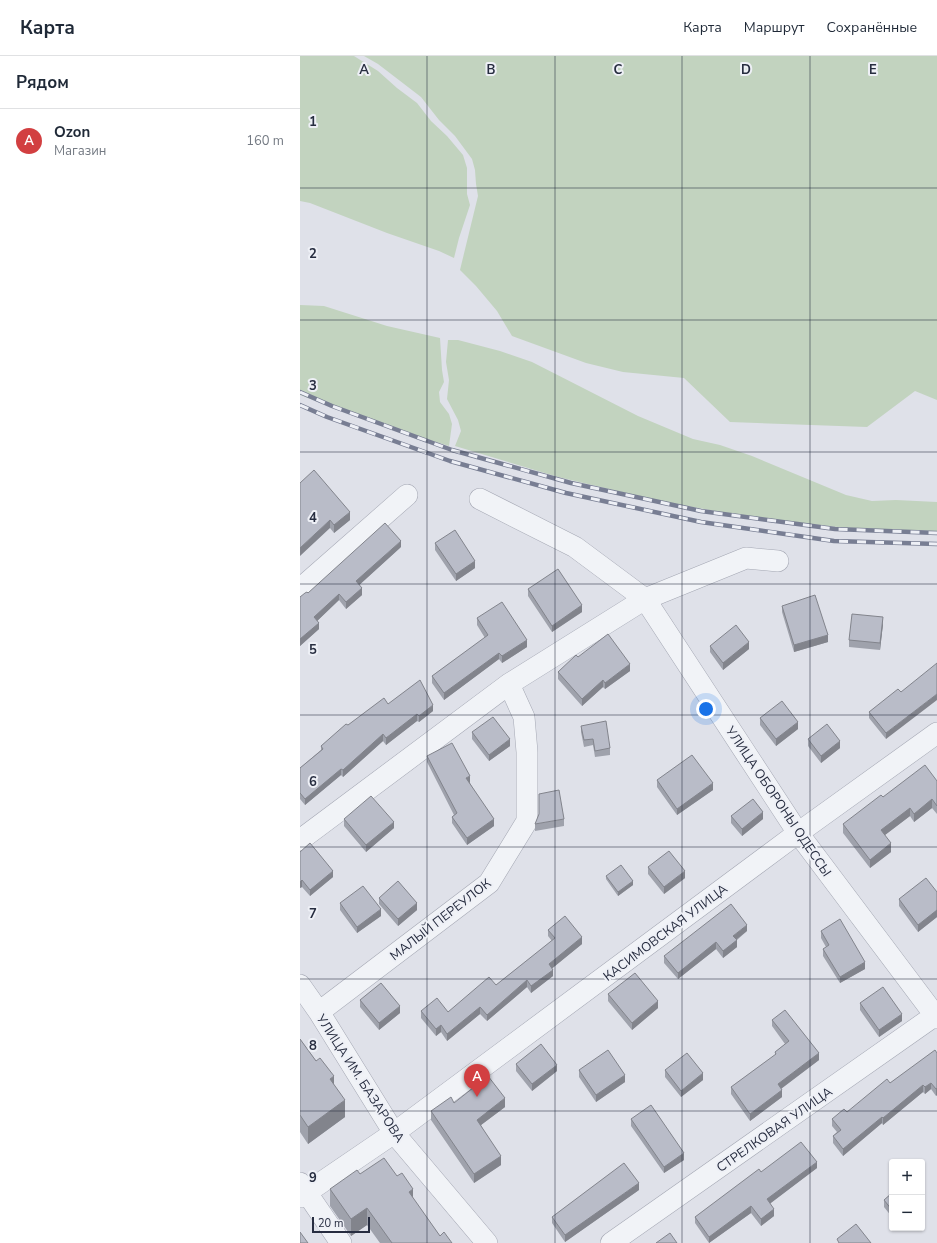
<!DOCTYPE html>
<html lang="ru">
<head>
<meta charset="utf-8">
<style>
  :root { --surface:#fff; --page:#f6f6f7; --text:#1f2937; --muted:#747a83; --line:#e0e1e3; --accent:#d23f41 }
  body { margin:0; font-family:"Nunito Sans",sans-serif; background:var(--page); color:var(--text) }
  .controls { position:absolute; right:12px; bottom:12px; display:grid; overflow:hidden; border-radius:4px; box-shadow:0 1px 3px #0004 }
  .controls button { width:36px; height:36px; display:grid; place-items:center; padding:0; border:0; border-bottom:1px solid var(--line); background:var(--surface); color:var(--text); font:20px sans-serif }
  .scale { position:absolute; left:12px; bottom:10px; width:58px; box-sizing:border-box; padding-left:4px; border:2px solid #272d40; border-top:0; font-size:11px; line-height:14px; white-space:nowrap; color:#272d40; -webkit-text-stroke:3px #eef0f6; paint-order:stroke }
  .you { position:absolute; left:406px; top:653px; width:14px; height:14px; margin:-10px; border:3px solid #fff; border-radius:50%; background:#1a73e8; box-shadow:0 0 0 6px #1a73e833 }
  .badge { display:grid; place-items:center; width:26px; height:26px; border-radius:50%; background:var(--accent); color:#fff; font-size:13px; font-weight:700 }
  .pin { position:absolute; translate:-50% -33px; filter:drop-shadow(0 1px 2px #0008) }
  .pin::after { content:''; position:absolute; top:21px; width:14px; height:12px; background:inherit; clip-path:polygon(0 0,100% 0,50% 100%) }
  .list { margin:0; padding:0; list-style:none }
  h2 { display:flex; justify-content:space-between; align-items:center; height:52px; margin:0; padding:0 16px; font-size:17px }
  h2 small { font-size:13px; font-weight:400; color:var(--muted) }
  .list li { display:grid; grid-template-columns:26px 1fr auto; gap:12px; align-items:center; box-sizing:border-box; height:64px; padding:0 16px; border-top:1px solid var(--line) }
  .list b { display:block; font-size:15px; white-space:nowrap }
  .list p { margin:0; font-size:13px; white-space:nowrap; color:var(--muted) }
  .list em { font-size:13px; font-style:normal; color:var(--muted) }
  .map { position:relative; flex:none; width:637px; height:1187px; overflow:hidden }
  header { display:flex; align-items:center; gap:24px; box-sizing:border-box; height:56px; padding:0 20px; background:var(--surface); border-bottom:1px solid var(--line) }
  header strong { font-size:19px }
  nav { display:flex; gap:22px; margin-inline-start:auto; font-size:14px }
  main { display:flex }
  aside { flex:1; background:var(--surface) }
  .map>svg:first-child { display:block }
  .green { fill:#c2d3bf }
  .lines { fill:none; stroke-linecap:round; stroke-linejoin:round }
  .minor-casing { stroke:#a4a7b3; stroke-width:22 }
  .minor { stroke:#f1f3f7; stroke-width:21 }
  .rail-casing { stroke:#787e93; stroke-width:4.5 }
  .rail { stroke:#eef0f6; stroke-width:3; stroke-dasharray:9; stroke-linecap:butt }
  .wall { fill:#9fa2ac }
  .shaded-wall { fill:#82848c }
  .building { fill:#b9bcc8; stroke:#82848c }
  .grid { fill:none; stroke:#272d40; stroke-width:1; stroke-opacity:0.55 }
  .labels { text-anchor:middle; stroke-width:4; stroke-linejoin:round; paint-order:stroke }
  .street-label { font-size:13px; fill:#272d40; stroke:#eef0f6 }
  .grid-label { font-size:13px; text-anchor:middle; font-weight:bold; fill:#272d40; stroke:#eef0f6; stroke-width:4; stroke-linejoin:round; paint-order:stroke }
</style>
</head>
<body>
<header>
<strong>Карта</strong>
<nav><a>Карта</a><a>Маршрут</a><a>Сохранённые</a></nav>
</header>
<main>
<aside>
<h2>Рядом<small></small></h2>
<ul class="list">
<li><span class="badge">A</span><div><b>Ozon</b><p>Магазин</p></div><em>160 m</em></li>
</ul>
</aside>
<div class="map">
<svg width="637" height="1187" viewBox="0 0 637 1187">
  <rect width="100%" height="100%" fill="#dfe1e9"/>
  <path class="green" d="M0,0H54L78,15L97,32L117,47L131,65L147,80L163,99L167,112V138L170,149L159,182L154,202L139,195L87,177L10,147L0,145Z
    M64,0H637V344L615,335L567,371L430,366L384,322L323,316L286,307L212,280L197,255L176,230L160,214L178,140L176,128L175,114L172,103L155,80L139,64L121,41L78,8Z
    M0,249L24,250L87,270L140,282L142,314L144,326L139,336L140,346L149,358L152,368L149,390L74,367L0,339Z
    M148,284H158L200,295L232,306L338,360L393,383L420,389L452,400L546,439L572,445L596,444L637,446V475L547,472L461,463L364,446L258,421L155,390L161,375L158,364L147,343L149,324L146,306Z"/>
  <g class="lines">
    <defs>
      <path id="minor" d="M180,443L275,491L345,543L498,777L637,962
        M0,533L107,439
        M0,784L209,628L345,543L446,502L478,505
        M0,929L19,956L94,1077L187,1187
        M19,956L189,827L227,765V696L224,661L209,628
        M0,1127L41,1187
        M0,1141L94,1077L498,777L637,677
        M311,1187L637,958"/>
    </defs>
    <use href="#minor" class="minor-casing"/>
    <use href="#minor" class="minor"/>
    <defs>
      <path id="rail" d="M0,336L32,350L152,394L271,427L401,455L535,473L637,477
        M0,349L27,361L150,405L266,437L401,466L534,485L637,488"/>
    </defs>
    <use href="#rail" class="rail-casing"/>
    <use href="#rail" class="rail"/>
  </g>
  <path class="wall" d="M0,427L50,464L34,477L30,472Z
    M135,487L175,512L156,525L135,494Z
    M101,491L59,529L62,539L46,553L39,544L17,565L19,573L0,590V541Z
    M228,533L282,556L252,576L228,540Z
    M482,550L528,586L494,596L482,556Z
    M177,562L227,591L202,607L199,603L144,644L132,627V620L185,582L177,569Z
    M583,568L580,594L549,591V584Z
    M410,590L449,593L423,614L410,596Z
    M278,601L330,615L305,633L303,631L282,650L258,623V616Z
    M601,636L586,683L569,662V656Z
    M88,648L133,655L119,666L117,665L86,689L83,685L43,721L41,719L5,749L0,743V712L21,694V690L48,669Z
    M460,662L498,673L476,690L460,669Z
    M281,670L310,692V699L295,701L293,689L284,691L281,676Z
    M172,676L210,690L189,705L172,683Z
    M508,683L540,692L521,707L508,690Z
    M127,700L170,727L194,770L167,789L152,767V761L154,759L127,706Z
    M357,724L413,734L377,759L357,731Z
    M637,725V758L632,752L614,766L610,760L585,779L591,796L570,812L543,777V768L583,741Z
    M431,760L463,763L442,780L431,767Z
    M44,763L94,772L66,796L44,770Z
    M264,763V770L235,775V768Z
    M0,796L33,821L10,840L2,831L0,832Z
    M348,811L385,822L364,838L348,818Z
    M306,820L333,829L318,840L306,823Z
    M637,836V861L618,876L599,850V843Z
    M79,842L117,854L98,870L79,848Z
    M40,847L81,860L57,877L40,854Z
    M248,874L282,888L252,912L253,920L231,937L227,931L187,965L180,958L147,985L141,976L136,980L121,962V955L148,956L196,929L252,885L248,880Z
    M447,875L437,884V891L423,902L416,893L378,923L364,907V900Z
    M521,875L565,913L540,927L523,900V893L526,891L521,882Z
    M308,938L358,952L332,974L308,945Z
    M60,944L100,957L79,974L60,951Z
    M560,947L602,965L579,981L560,954Z
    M472,964L519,1004L481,1033L482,1041L450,1065L431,1038V1031L475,1000V996L485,988L472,970Z
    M0,983L34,1029L45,1061L8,1088L0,1076Z
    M637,997V1039L636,1040L631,1033L625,1038L623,1036L583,1069L582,1067L543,1100L533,1087V1080L537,1076L532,1070V1063L547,1056L590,1027Z
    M216,1008L257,1015L232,1035L216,1015Z
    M279,1014L325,1026L296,1046L279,1021Z
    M365,1014L403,1024L381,1041L365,1021Z
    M154,1047L205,1051L181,1069L201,1109L174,1127L131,1064V1055Z
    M331,1063L384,1104L364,1117L331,1070Z
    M517,1112L470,1147L474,1160L461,1170L451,1157L409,1187L395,1167V1161L461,1116Z
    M60,1118L113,1143L140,1180L152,1187H80L67,1169L51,1180L30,1150V1133Z
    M339,1134L265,1186L252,1167V1161Z
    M592,1137V1161L584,1151V1144Z"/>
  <path class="shaded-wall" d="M50,456V464L34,477V469Z
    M30,464V472L0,500V492Z
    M101,485V491L56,532V525Z
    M175,505V512L156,525V518Z
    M62,532V539L46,553V546Z
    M39,538V544L14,568V561Z
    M282,549V556L252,576V570Z
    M583,561V568L580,594V587Z
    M19,567V573L0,590V583Z
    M528,579V586L494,596V589Z
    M227,584V591L202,607V600Z
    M449,586V593L423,614V607Z
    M199,597V603L144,644V637Z
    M330,608V615L305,633V627Z
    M303,624V631L282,650V643Z
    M637,638V644L586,683V677Z
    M133,649V655L119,666V660Z
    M117,658V665L86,689V682Z
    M498,666V673L476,690V683Z
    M83,678V685L43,721V714Z
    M210,683V690L189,705V699Z
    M540,685V692L521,707V700Z
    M41,713V719L5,749V743Z
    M170,720V727L166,729V722Z
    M413,727V734L377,759V753Z
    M632,743V752L614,766V758Z
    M610,752V760L581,782V774Z
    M463,756V763L442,780V773Z
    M194,763V770L167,789V782Z
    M94,766V772L66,796V789Z
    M591,787V796L570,812V804Z
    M33,815V821L10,840V834Z
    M385,815V822L364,838V831Z
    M2,824V831L0,832V826Z
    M333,825V829L318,840V836Z
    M117,847V854L98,870V863Z
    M81,853V860L57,877V871Z
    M637,854V861L618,876V869Z
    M447,869V875L433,886V880Z
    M282,881V888L249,915V908Z
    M437,884V891L423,902V895Z
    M416,886V893L378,923V917Z
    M565,906V913L540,927V921Z
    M253,914V920L231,937V930Z
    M227,924V931L187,965V959Z
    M358,945V952L332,974V967Z
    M100,950V957L79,974V967Z
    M180,951V958L147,985V978Z
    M602,958V965L579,981V974Z
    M141,969V976L136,980V973Z
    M519,997V1004L478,1035V1028Z
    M257,1009V1015L232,1035V1028Z
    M403,1017V1024L381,1041V1035Z
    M325,1019V1026L296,1046V1039Z
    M34,1020V1037L30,1023Z
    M631,1027V1033L625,1038V1031Z
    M623,1029V1036L583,1069V1062Z
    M637,1032V1039L636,1040V1033Z
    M482,1034V1041L450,1065V1058Z
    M205,1042V1051L177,1072V1064Z
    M45,1044V1061L8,1088V1071Z
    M582,1061V1067L543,1100V1093Z
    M384,1097V1104L364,1117V1111Z
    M201,1100V1109L174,1127V1118Z
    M517,1106V1112L467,1150V1143Z
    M339,1127V1134L265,1186V1179Z
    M113,1133V1149L109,1136Z
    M451,1150V1157L409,1187V1181Z
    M67,1152V1169L51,1180V1163Z
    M474,1153V1160L461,1170V1163Z"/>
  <path class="building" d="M14,414L50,456L34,469L30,464L0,492V427Z
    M85,467L101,485L56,525L62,532L46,546L39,538L14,561L19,567L0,583V541L5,537L7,536L8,537Z
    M155,474L175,505L156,518L135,487Z
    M258,513L282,549L252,570L228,533Z
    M515,539L528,579L494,589L482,550Z
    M202,546L227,584L202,600L199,597L144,637L132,620L188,579L177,562Z
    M552,558L583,561L580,587L549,584Z
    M436,569L449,586L423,607L410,590Z
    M308,578L330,608L305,627L303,624L282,643L258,616L276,599L278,601Z
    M637,607V638L586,677L569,656L598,633L601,636Z
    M120,624L133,649L119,660L117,658L86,682L83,678L43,714L41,713L5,743L0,737V712L23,693L21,690L46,668L48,669L84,642L88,648Z
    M482,645L498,666L476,683L460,662Z
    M193,661L210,683L189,699L172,676Z
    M306,665L310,692L295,695L293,683L284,684L281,670Z
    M527,668L540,685L521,700L508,683Z
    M152,687L170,720L166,722L194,763L167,782L152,761L157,757L127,700Z
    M392,699L413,727L377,753L357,724Z
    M625,709L637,725V750L632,743L614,758L610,752L581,774L591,787L570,804L543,768L581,739L583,741Z
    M259,734L264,763L235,768L239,758V738Z
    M71,740L94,766L66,789L44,763Z
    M453,743L463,756L442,773L431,760Z
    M10,787L33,815L10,834L2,824L0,826V796Z
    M369,795L385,815L364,831L348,811Z
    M321,809L333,825L318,836L306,820Z
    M626,822L637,836V854L618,869L599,843Z
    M98,825L117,847L98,863L79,842Z
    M63,830L81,853L57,871L40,847Z
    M431,848L447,869L433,880L437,884L423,895L416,886L378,917L364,900Z
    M265,860L282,881L249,908L253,914L231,930L227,924L187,959L180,951L147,978L141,969L136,973L121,955L137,942L148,956L189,921L196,929L255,882L248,874Z
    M540,863L565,906L540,921L523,893L529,889L521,875Z
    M335,917L358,945L332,967L308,938Z
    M81,927L100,950L79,967L60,944Z
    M583,931L602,958L579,974L560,947Z
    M485,954L519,997L478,1028L482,1034L450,1058L431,1031L476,998L475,996L489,985L472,964Z
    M0,983L16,1005L20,1002L34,1020L30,1023L45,1044L8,1071L0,1059Z
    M241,988L257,1009L232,1028L216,1008Z
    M308,994L325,1019L296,1039L279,1014Z
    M635,994L637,997V1032L636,1033L631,1027L625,1031L623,1029L583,1062L582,1061L543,1093L533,1080L541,1074L532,1063L544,1053L547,1056L587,1023L590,1027Z
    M387,997L403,1017L381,1035L365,1014Z
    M188,1020L205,1042L177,1064L201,1100L174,1118L131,1055L151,1041L154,1047Z
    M351,1049L384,1097L364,1111L331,1063Z
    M501,1086L517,1106L467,1143L474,1153L461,1163L451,1150L409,1181L395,1161L459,1113L461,1116Z
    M84,1102L97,1120L102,1117L113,1133L109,1136L140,1180L144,1176L152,1187H92L67,1152L51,1163L30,1133L57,1114L60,1118Z
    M324,1107L339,1127L265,1179L252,1161Z
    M592,1137V1154L584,1144Z
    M556,1168L571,1187H539L537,1183Z
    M0,1176L8,1187H0Z
    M370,1177L377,1187H356Z"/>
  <path class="grid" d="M127,0V1187M255,0V1187M382,0V1187M510,0V1187M0,132H637M0,264H637M0,396H637M0,528H637M0,659H637M0,791H637M0,923H637M0,1055H637"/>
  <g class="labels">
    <g class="street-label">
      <text transform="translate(479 745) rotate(56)" y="5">УЛИЦА ОБОРОНЫ ОДЕССЫ</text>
      <text transform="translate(140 863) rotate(-38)" y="5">МАЛЫЙ ПЕРЕУЛОК</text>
      <text transform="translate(365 876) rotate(-37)" y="5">КАСИМОВСКАЯ УЛИЦА</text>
      <text transform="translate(61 1022) rotate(57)" y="5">УЛИЦА ИМ. БАЗАРОВА</text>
      <text transform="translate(474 1073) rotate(-35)" y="5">СТРЕЛКОВАЯ УЛИЦА</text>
    </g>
  </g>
  <g class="grid-label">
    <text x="64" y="18">A</text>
    <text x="191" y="18">B</text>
    <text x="318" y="18">C</text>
    <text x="446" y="18">D</text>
    <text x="573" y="18">E</text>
    <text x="13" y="70">1</text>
    <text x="13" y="202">2</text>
    <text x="13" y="334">3</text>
    <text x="13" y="466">4</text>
    <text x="13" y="598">5</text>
    <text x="13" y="730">6</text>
    <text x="13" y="862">7</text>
    <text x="13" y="994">8</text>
    <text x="13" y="1126">9</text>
  </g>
</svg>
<div class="controls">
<button>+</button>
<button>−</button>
</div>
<div class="scale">20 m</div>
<div class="you"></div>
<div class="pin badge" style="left:177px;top:1041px">A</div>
</div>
</main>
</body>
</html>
